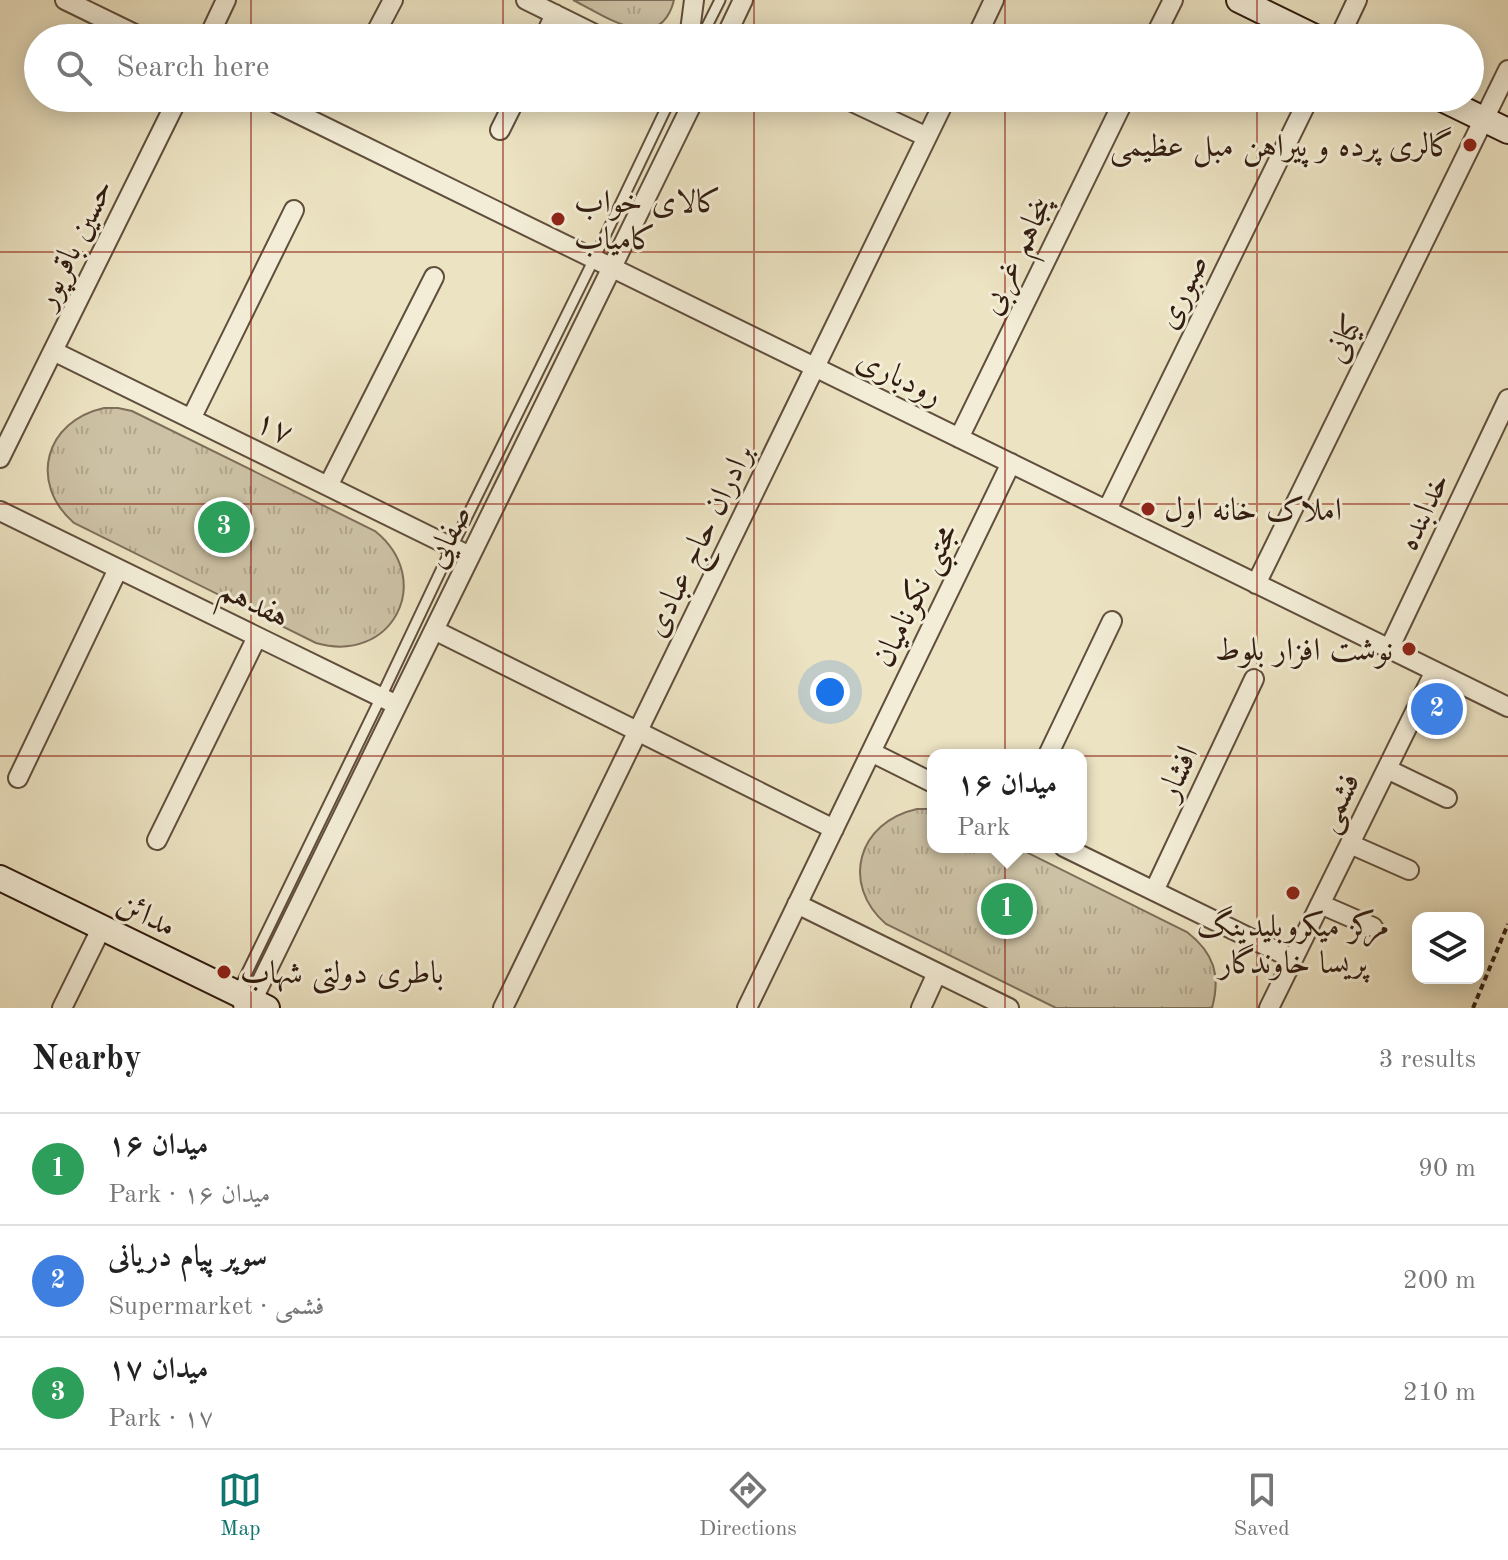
<!DOCTYPE html>
<html lang="en">
<head>
<meta charset="utf-8">
<style>
  :root { --surface:#fff; --page:#f6f6f6; --text:#222; --muted:#767676; --line:#e0e0e0; --accent:#0f766e }
  body { margin:0; font-family:"Old Standard TT",Amiri,serif; background:var(--page); color:var(--text) }
  .controls { position:absolute; right:24px; bottom:24px; display:grid; overflow:hidden; border-radius:16px; box-shadow:0 4px 20px #0003 }
  .controls button { width:72px; height:72px; display:grid; place-items:center; padding:0; border:0; border-bottom:2px solid var(--line); background:var(--surface); color:var(--text); font:40px sans-serif }
  .you { position:absolute; left:830px; top:692px; width:28px; height:28px; margin:-20px; border:6px solid #fff; border-radius:50%; background:#1a73e8; box-shadow:0 0 0 12px #1a73e833 }
  .badge { display:grid; place-items:center; width:52px; height:52px; border-radius:50%; background:var(--accent); color:#fff; font-size:26px; font-weight:700 }
  .pin { position:absolute; translate:-50% -50%; border:4px solid #fff; box-shadow:0 2px 8px #0006 }
  .popup { position:absolute; left:927px; top:749px; width:160px; height:104px; box-sizing:border-box; display:grid; place-content:center; border-radius:16px; background:var(--surface); filter:drop-shadow(0 2px 6px #0005); font-size:26px; white-space:nowrap; color:var(--muted) }
  .popup b { font-size:30px; color:var(--text) }
  .popup::after { content:''; position:absolute; left:50%; top:100%; margin-left:-16px; border:16px solid transparent; border-top-color:var(--surface) }
  .list { margin:0; padding:0; list-style:none }
  h2 { display:flex; justify-content:space-between; align-items:center; height:104px; margin:0; padding:0 32px; font-size:34px }
  h2 small { font-size:26px; font-weight:400; color:var(--muted) }
  .list li { display:grid; grid-template-columns:52px 1fr auto; gap:24px; align-items:center; box-sizing:border-box; height:112px; padding:0 32px; border-top:2px solid var(--line) }
  .list b { display:block; font-size:30px; white-space:nowrap }
  .list p { margin:0; font-size:26px; white-space:nowrap; color:var(--muted) }
  .list em { font-size:26px; font-style:normal; color:var(--muted) }
  .icon { flex:none; width:44px; height:44px; fill:none; stroke:currentColor; stroke-width:2; stroke-linecap:round; stroke-linejoin:round }
  .map { position:relative; flex:none; width:1508px; height:1008px; overflow:hidden }
  .search { position:absolute; background:var(--surface); box-shadow:0 4px 20px #0003; left:24px; right:24px; top:24px; height:88px; display:flex; align-items:center; gap:20px; box-sizing:border-box; padding:0 28px; border-radius:44px; color:var(--muted); font-size:30px }
  .sheet { height:440px; background:var(--surface) }
  nav { display:flex; justify-content:space-around; align-items:center; box-sizing:border-box; height:112px; border-top:2px solid var(--line); background:var(--surface); font-size:22px; color:var(--muted) }
  nav a { display:grid; justify-items:center; gap:4px }
  nav .on { color:var(--accent) }
  .map>svg:first-child { display:block }
  .park { fill:url(#park-tufts); stroke:#7e6e5a; stroke-width:2 }
  .lines { fill:none; stroke-linecap:round; stroke-linejoin:round }
  .service-casing { stroke:#604e3c; stroke-width:13 }
  .minor-casing { stroke:#604e3c; stroke-width:22 }
  .secondary-casing { stroke:#311c10; stroke-width:28 }
  .path { stroke:#311c10; stroke-width:4; stroke-dasharray:6 4; stroke-linecap:butt }
  .service { stroke:#f3edd7; stroke-width:9 }
  .minor { stroke:#f3edd7; stroke-width:18 }
  .secondary { stroke:#f3edd7; stroke-width:24 }
  .grid { fill:none; stroke:#8f2418; stroke-width:2; stroke-opacity:0.55 }
  .poi-dot { fill:#8f2418; stroke:#f3edd7; stroke-width:3 }
  .labels { text-anchor:middle; stroke-width:6; stroke-linejoin:round; paint-order:stroke }
  .poi-label { font-size:32px; fill:#311c10; stroke:#f3edd7; text-anchor:start }
  .street-label { font-size:32px; fill:#311c10; stroke:#f3edd7 }
</style>
</head>
<body>
<div class="map">
<svg width="1508" height="1008" viewBox="0 0 1508 1008">
  <defs>
    <pattern id="park-tufts" width="24" height="20" patternUnits="userSpaceOnUse" patternTransform="scale(2)"><rect width="24" height="20" fill="#ccc1a4"/><path d="M3 7l-1-3M5 7V3M7 7l1-3M15 17l-1-3M17 17v-4M19 17l1-3" fill="none" stroke="#b0a58c"/></pattern>
  </defs>
  <rect width="100%" height="100%" fill="#ece3c2"/>
  <filter id="stains"><feTurbulence type="fractalNoise" baseFrequency=".0025" numOctaves="4"/><feColorMatrix values="0 0 0 0 .2 0 0 0 0 .09 0 0 0 0 .02 0 0 0 .5 -.17"/></filter>
  <radialGradient id="worn" r=".72"><stop offset=".6" stop-color="#630" stop-opacity="0"/><stop offset="1" stop-color="#630" stop-opacity=".3"/></radialGradient>
  <path class="park" d="M573,0H674C660,57 604,15 573,0Z
    M104,408H118L132,411L375,531C436,580 392,665 316,643L74,523C28,483 45,421 104,408Z
    M917,809H933V847H1016L1187,932C1214,953 1221,975 1212,1008H1056L886,924C840,884 858,822 917,809Z"/>
  <g class="lines">
    <defs>
      <path id="service" d="M701,38L720,0
        M239,1008L237,993L381,697L452,547L594,259L671,98"/>
      <path id="minor" d="M65,0L143,38
        M526,0L603,38
        M208,38L226,0
        M373,38L393,0
        M544,38L555,14
        M684,38L690,31L694,0
        M725,38L743,0
        M976,38L994,0
        M1154,38L1173,0
        M1339,38L1357,0
        M266,98L1508,707
        M844,98L927,137
        M500,130L516,98
        M53,351L470,556
        M191,419L294,210
        M959,438L1125,98
        M0,458L178,98
        M328,486L434,277
        M1107,510L1309,98
        M0,511L397,705
        M1256,584L1508,70
        M434,630L834,829
        M1389,649L1508,399
        M871,752L933,783
        M1048,755L1112,621
        M1387,769L1447,798
        M18,778L118,569
        M157,840L257,637
        M1350,844L1409,870
        M1064,847L1293,959
        M1154,891L1254,679
        M797,904L1009,1008
        M1320,904L1373,927
        M252,1001L695,98
        M62,1008L102,927
        M503,1008L946,98
        M747,1008L1011,463
        M921,1008L937,973
        M1269,1008L1435,671"/>
      <path id="secondary" d="M1239,0L1317,38
        M1440,98L1508,131
        M0,878L267,1008"/>
    </defs>
    <use href="#service" class="service-casing"/>
    <use href="#minor" class="minor-casing"/>
    <use href="#secondary" class="secondary-casing"/>
    <path class="path" d="M1473,1008L1508,924"/>
    <use href="#service" class="service"/>
    <use href="#minor" class="minor"/>
    <use href="#secondary" class="secondary"/>
  </g>
  <path class="grid" d="M251,0V38M503,0V38M754,0V38M1005,0V38M1257,0V38M251,98V1008M503,98V1008M754,98V1008M1005,98V1008M1257,98V1008M0,252H1508M0,504H1508M0,756H1508"/>
  <g class="poi-dot">
    <circle cx="1470" cy="145" r="8"/>
    <circle cx="558" cy="219" r="8"/>
    <circle cx="1148" cy="509" r="8"/>
    <circle cx="1409" cy="649" r="8"/>
    <circle cx="1293" cy="893" r="8"/>
    <circle cx="224" cy="972" r="8"/>
  </g>
  <g class="labels">
    <g class="poi-label">
      <text x="1454" y="156" text-anchor="end">گالری پرده و پیراهن مبل عظیمی</text>
      <text x="574" y="212">کالای خواب<tspan x="574" dy="37">کامیاب</tspan></text>
      <text x="1164" y="520">املاک خانه اول</text>
      <text x="1393" y="660" text-anchor="end">نوشت افزار بلوط</text>
      <text x="1293" y="936" text-anchor="middle">مرکز میکروبلیدینگ<tspan x="1293" dy="37">پریسا خاوندگار</tspan></text>
      <text x="240" y="983">باطری دولتی شهاب</text>
    </g>
    <g class="street-label">
      <text transform="translate(73 243) rotate(-64)" y="11">حسین باقرپور</text>
      <text transform="translate(1015 255) rotate(-64)" y="11">پنجاهم غربی</text>
      <text transform="translate(1181 291) rotate(-64)" y="11">صبوری</text>
      <text transform="translate(1343 338) rotate(-64)" y="11">کیانی</text>
      <text transform="translate(900 376) rotate(26)" y="11">رودباری</text>
      <text transform="translate(275 426) rotate(26)" y="11">۱۷</text>
      <text transform="translate(1422 511) rotate(-65)" y="11">خدابنده</text>
      <text transform="translate(447 536) rotate(-64)" y="11">صفایی</text>
      <text transform="translate(698 540) rotate(-64)" y="11">برادران حاج عبادی</text>
      <text transform="translate(914 595) rotate(-64)" y="11">مجتبی نکونامیان</text>
      <text transform="translate(255 602) rotate(26)" y="11">هفدهم</text>
      <text transform="translate(1177 772) rotate(-65)" y="11">افشار</text>
      <text transform="translate(1337 802) rotate(-64)" y="11">فشمی</text>
      <text transform="translate(147 914) rotate(26)" y="11">مدائن</text>
    </g>
  </g>
  <rect width="100%" height="100%" filter="url(#stains)"/>
  <rect width="100%" height="100%" fill="url(#worn)"/>
</svg>
<div class="controls">
<button><svg class="icon" aria-label="layers" viewBox="0 0 24 24"><path d="M12 4l9 5-9 5-9-5zM3 14l9 5 9-5"/></svg></button>
</div>
<div class="you"></div>
<div class="pin badge" style="left:1007px;top:909px;background:#2e9e5b">1</div>
<div class="popup"><b>میدان ۱۶</b>Park</div>
<div class="pin badge" style="left:1437px;top:709px;background:#3f7fe0">2</div>
<div class="pin badge" style="left:224px;top:527px;background:#2e9e5b">3</div>
<div class="search"><svg class="icon" aria-label="search" viewBox="0 0 24 24"><circle cx="10" cy="10" r="6"/><path d="M15 15l6 6"/></svg>Search here</div>
</div>
<section class="sheet">
<h2>Nearby<small>3 results</small></h2>
<ul class="list">
<li><span class="badge" style="background:#2e9e5b">1</span><div><b>میدان ۱۶</b><p>Park · میدان ۱۶</p></div><em>90 m</em></li>
<li><span class="badge" style="background:#3f7fe0">2</span><div><b>سوپر پیام دریانی</b><p>Supermarket · فشمی</p></div><em>200 m</em></li>
<li><span class="badge" style="background:#2e9e5b">3</span><div><b>میدان ۱۷</b><p>Park · ۱۷</p></div><em>210 m</em></li>
</ul>
</section>
<nav>
<a class="on"><svg class="icon" aria-label="map" viewBox="0 0 24 24"><path d="M3 6l6-2 6 2 6-2v14l-6 2-6-2-6 2zM9 4v14M15 6v14"/></svg>Map</a>
<a><svg class="icon" aria-label="directions" viewBox="0 0 24 24"><path d="M12 3l9 9-9 9-9-9zM9 14v-3h6M13 9l2 2-2 2"/></svg>Directions</a>
<a><svg class="icon" aria-label="saved" viewBox="0 0 24 24"><path d="M7 4h10v16l-5-4-5 4z"/></svg>Saved</a>
</nav>
</body>
</html>
